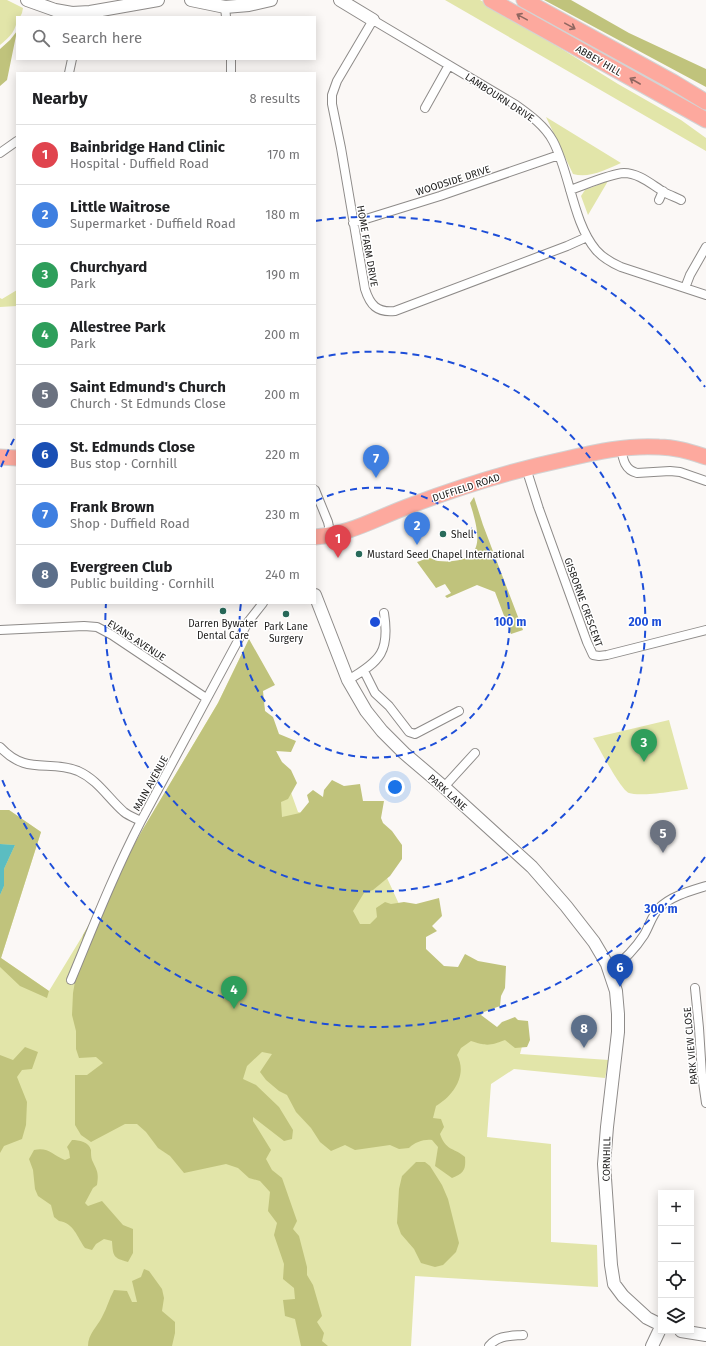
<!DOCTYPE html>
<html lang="en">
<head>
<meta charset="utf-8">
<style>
  :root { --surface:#fff; --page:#f6f6f6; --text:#202124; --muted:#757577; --line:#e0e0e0; --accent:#b45309 }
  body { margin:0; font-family:"Fira Sans",sans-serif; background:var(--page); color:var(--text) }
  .controls { position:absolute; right:12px; bottom:12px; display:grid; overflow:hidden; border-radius:0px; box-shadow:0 2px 10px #0003 }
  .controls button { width:36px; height:36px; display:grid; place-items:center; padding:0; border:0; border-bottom:1px solid var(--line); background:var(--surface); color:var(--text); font:20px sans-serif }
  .you { position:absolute; left:395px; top:787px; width:14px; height:14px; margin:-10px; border:3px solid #fff; border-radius:50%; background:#1a73e8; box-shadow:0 0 0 6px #1a73e833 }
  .badge { display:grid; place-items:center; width:26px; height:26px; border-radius:50%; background:var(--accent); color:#fff; font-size:13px; font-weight:700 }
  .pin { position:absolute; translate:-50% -33px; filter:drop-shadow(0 1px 2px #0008) }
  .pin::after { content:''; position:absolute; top:21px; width:14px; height:12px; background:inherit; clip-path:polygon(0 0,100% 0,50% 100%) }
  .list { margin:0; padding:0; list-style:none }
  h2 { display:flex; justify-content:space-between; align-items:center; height:52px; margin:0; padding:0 16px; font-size:17px }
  h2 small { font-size:13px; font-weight:400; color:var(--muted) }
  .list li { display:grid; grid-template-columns:26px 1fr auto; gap:12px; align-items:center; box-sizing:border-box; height:60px; padding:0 16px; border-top:1px solid var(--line) }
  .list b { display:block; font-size:15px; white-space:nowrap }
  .list p { margin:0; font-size:13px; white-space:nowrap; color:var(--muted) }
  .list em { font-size:13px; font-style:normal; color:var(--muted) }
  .icon { flex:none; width:22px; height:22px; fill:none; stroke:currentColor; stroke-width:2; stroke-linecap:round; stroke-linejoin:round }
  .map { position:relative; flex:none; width:706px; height:1346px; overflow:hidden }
  .search { position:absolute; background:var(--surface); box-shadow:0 2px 10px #0003; left:16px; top:16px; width:300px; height:44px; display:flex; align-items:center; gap:10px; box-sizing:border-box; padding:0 14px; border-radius:0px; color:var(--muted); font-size:15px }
  .panel { position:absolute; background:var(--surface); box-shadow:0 2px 10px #0003; left:16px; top:72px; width:300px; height:532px; border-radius:0px }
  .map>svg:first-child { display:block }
  .green { fill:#e2e5a9 }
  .forest { fill:#c0c37c }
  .water { fill:#5bbdc1 }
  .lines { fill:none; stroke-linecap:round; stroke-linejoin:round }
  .street-casing { stroke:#8e8b89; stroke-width:10 }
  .secondary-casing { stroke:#8e8b89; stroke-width:14 }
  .highway-casing { stroke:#d3d3d3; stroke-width:17 }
  .street { stroke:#fff; stroke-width:8 }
  .secondary { stroke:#fff; stroke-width:12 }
  .highway { stroke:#fda99e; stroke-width:15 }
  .oneway { stroke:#906660 }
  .ring { fill:none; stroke:#1d4ed8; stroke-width:2; stroke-dasharray:7 5 }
  .poi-dot { fill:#286a5a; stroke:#fff; stroke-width:1.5 }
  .labels { text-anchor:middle; stroke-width:3; stroke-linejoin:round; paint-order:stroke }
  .street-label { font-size:10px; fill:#242322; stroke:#fff }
  .poi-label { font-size:10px; fill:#242322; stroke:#fff; text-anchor:start }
  .centre { fill:#1d4ed8; stroke:#fff; stroke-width:2 }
  .ring-label { font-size:12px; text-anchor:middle; font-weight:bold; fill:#1d4ed8; stroke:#fff; stroke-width:3; stroke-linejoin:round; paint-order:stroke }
</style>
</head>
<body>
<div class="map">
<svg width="706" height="1346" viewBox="0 0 706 1346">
  <rect width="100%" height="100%" fill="#fbf8f6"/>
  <path class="green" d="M0,0H7L23,8L22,13L20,17H17C17,30 10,37 0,45Z
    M445,0H480L499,10L618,84L681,120L706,138V151Z
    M546,117L621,163C607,169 589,179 573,174Z
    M608,181L588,215L581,196L585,190Z
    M17,290V306L0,307V298L2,299Z
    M249,639L271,737L298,812L352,819L382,867L415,939L481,1028L526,1031L520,1054L609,1060L605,1078L514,1069L491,1084L487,1137L551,1144V1242L597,1245L598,1287L415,1276L411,1346H0V810H9L41,832L1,958L49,991L83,935L143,829L218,703Z
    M669,720L688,789C676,791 640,797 629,793C620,789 600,749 593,738Z"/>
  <path class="forest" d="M544,0H571L629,33L706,69V87Z
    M17,31L7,80L0,86V49L10,40Z
    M474,497L483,525L523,630L511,634L495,592L477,585L447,598L445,596L451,593L445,584L436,588L417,562C421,561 426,558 429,558C432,558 435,561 438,561C486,565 481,538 470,503Z
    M249,639L275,685L263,691L265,711L273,717L279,734L296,741L291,752L276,751L282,762L291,770L297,783L288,799L281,802L282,817L300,813L309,802L307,795L313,790L323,797L324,790L332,780L344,786L360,784L363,801H384L381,818L383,823L392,831L402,845V859L390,876L373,890L364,893L353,911L360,924H370L377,917L376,908L385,902L391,904L404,902L416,904L439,898L442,916L432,926L437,931L426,937V949L444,966L458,967L465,954L478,961L506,966L505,988L501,996L500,1006L484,1012L481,1015L497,1027L502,1022L515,1017L518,1020L528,1021L530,1040L527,1047L515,1048L505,1040C490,1046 486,1046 471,1041L461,1048L457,1055C468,1075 453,1096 436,1106L433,1118L441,1119L444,1127L440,1134C446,1151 453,1147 465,1157C466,1170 464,1173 452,1178L435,1166L438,1147L432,1140C424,1139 415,1142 409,1148L399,1149L390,1145L355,1150L345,1145L331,1151L320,1142L311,1128L296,1112L287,1095L279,1091L266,1080L260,1072L272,1054L262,1052L247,1066L243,1079L256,1085L279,1107L293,1130L292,1139L284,1141L253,1117V1121L271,1150L266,1159L272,1170L282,1178L297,1221L293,1229L299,1236L307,1267V1275L313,1285L322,1316L317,1322L324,1333L322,1341L328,1346H301L295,1319L285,1316L283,1300L295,1299L294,1288L283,1279L284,1264L274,1235L277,1223L268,1211L270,1192L260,1181L249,1178L238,1168L226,1164L184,1173L170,1156L158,1148L146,1132L137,1124H125L91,1142L81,1135L75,1125V1075H87L103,1063L96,1057L79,1058L76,1049V1031L72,1015L73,993L83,935L143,829L218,703Z
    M0,810H9L41,832L1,958L49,991L47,998L20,986L0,967V895L4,886V869L15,845L0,844Z
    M25,1047L38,1052L32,1069L22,1070L17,1077L27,1102L26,1125L22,1139L4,1146L0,1153V1055L13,1060Z
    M72,1140C79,1140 89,1142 91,1150C91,1154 91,1157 92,1160C97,1171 99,1172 97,1185L93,1188L85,1203L88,1206L102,1201L123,1225L133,1229V1253L128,1262C113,1258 113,1256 112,1241L104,1239L96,1244L92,1250L85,1248C77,1237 74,1223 59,1221L54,1217L51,1205L38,1196L35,1189L33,1170L29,1159L34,1150C49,1147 52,1155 65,1160L70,1158L69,1151L67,1147Z
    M416,1162H425L430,1166L442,1185L448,1199L459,1243L456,1252L443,1265L435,1267L421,1263L414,1249L401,1234L397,1223L399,1189L402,1176Z
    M144,1269L149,1271L162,1289L164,1298L162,1311L175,1322V1333L172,1346H88C88,1334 97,1327 102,1317C107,1308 109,1299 114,1290L127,1291L132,1302H137L132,1281L141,1277Z"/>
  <path class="water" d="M0,844L15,845L4,869V886L0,895Z"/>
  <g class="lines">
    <defs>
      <path id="street" d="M225,7L226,17
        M231,59V73
        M69,73L72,59
        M425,108L449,65
        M0,153L17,141
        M570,190C585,185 609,174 624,173C639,173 652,185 664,192C669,195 675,197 681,200
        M659,200L663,191
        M353,223L440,196L559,155
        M587,237L567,246L395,311C377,313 370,305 365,289L341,148L332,104V95L337,81L373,20L516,105C530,115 545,126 553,141C570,173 573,223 596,250C603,258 612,263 621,267L706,295
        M685,288L690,275L706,247
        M621,448C623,460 625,470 637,473L670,471L680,472L706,481
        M526,468L539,509L587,642L593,655L599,656L607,655L706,630
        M315,490L328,522L331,536
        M0,630L84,626L97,627L112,635L206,698
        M364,671L375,693L389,706L409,732L415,734L459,711
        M348,680C381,661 390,651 384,613
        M0,747C27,776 48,759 78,771C98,780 108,798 124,812C129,816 135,818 141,821
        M444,787L475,753
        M610,971C623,961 635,949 644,935C649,927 652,915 659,908C671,896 690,891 706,886
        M71,980C93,927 114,873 141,821L248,622L263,603
        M695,988L699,1028L702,1075L706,1103
        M489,1346C498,1335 510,1336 523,1335"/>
      <path id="secondary" d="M27,0L55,10L72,13L90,12L158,0
        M191,0L225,7L249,5L271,0
        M340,0L373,20
        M315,595L348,680L366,711L382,731L404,753L444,787L532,867L566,906L594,942L607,964L616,991L618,1014V1032L607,1127L604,1164L611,1265L614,1284L623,1296L647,1318L661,1325
        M681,1331L706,1335
        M652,1346L661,1327"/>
      <path id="highway" d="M491,0L706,120
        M524,0L673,82L706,102
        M0,457L17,458
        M315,537C352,534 378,517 412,505C462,486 514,470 566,459C596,452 627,445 659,447C675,447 690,452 706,457"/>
    </defs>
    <use href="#street" class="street-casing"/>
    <use href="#secondary" class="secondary-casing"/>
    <use href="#highway" class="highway-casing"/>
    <use href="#street" class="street"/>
    <use href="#secondary" class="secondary"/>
    <use href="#highway" class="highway"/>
  </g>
  <defs><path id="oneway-shaft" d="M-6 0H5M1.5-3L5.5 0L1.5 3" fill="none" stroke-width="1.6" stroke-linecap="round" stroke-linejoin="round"/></defs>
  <g class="oneway">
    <use href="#oneway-shaft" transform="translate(522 17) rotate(-151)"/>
    <use href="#oneway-shaft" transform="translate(570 26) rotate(29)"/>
    <use href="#oneway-shaft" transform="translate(635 81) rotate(-150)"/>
  </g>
  <g class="ring">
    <path d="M316 501A135 135 0 1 1 241 603"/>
    <path d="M317 358A270 270 0 1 1 106 603"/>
    <path d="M705 857A405 405 0 0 1 1 777M1 467A405 405 0 0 1 16 435M315 221A405 405 0 0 1 705 387"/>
  </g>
  <g class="poi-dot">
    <circle cx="443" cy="534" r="4"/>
    <circle cx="359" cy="554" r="4"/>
    <circle cx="223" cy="611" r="4"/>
    <circle cx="286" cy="614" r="4"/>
  </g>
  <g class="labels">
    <g class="street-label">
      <text transform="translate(599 60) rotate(30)" y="4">ABBEY HILL</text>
      <text transform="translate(500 97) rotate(33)" y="4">LAMBOURN DRIVE</text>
      <text transform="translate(453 180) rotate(-18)" y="4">WOODSIDE DRIVE</text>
      <text transform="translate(368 246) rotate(80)" y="4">HOME FARM DRIVE</text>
      <text transform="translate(466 487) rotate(-18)" y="4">DUFFIELD ROAD</text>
      <text transform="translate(584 602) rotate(70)" y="4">GISBORNE CRESCENT</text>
      <text transform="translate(137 640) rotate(33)" y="4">EVANS AVENUE</text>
      <text transform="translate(150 783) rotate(-61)" y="4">MAIN AVENUE</text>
      <text transform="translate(448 792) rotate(42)" y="4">PARK LANE</text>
      <text transform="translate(690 1046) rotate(-95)" y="4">PARK VIEW CLOSE</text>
      <text transform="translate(606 1159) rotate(-89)" y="4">CORNHILL</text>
    </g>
    <g class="poi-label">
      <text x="451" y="538">Shell</text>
      <text x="367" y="558">Mustard Seed Chapel International</text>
      <text x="223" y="627" text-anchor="middle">Darren Bywater<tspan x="223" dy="12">Dental Care</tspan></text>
      <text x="286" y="630" text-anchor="middle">Park Lane<tspan x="286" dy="12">Surgery</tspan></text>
    </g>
  </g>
  <circle cx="375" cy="622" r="6" class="centre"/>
  <g class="ring-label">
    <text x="510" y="626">100 m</text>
    <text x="645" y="626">200 m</text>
    <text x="661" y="913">300 m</text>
  </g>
</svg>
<div class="controls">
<button>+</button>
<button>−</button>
<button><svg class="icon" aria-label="locate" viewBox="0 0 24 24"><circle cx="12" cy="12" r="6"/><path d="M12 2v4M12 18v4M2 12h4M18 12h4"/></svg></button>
<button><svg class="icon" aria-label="layers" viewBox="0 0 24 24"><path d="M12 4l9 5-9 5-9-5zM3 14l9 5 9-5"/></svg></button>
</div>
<div class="you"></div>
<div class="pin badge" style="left:338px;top:558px;background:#e0444e">1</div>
<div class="pin badge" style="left:417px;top:545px;background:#3f7fe0">2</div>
<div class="pin badge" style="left:644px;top:762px;background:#2e9e5b">3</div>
<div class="pin badge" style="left:234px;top:1009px;background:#2e9e5b">4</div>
<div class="pin badge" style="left:663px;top:853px;background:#6b7280">5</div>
<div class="pin badge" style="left:620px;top:987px;background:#1a4fb4">6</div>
<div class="pin badge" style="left:376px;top:478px;background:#3f7fe0">7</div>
<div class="pin badge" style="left:584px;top:1048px;background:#5c6f8a">8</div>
<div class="search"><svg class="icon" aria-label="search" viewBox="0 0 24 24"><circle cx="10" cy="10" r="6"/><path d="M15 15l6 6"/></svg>Search here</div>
<section class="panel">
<h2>Nearby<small>8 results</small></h2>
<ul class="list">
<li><span class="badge" style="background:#e0444e">1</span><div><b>Bainbridge Hand Clinic</b><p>Hospital · Duffield Road</p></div><em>170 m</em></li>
<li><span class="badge" style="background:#3f7fe0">2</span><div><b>Little Waitrose</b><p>Supermarket · Duffield Road</p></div><em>180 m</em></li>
<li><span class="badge" style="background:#2e9e5b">3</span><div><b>Churchyard</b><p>Park</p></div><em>190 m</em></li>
<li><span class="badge" style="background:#2e9e5b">4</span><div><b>Allestree Park</b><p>Park</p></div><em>200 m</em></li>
<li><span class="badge" style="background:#6b7280">5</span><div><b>Saint Edmund's Church</b><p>Church · St Edmunds Close</p></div><em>200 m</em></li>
<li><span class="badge" style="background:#1a4fb4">6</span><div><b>St. Edmunds Close</b><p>Bus stop · Cornhill</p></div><em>220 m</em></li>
<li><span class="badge" style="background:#3f7fe0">7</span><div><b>Frank Brown</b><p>Shop · Duffield Road</p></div><em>230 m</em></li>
<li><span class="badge" style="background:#5c6f8a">8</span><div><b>Evergreen Club</b><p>Public building · Cornhill</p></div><em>240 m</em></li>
</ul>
</section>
</div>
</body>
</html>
